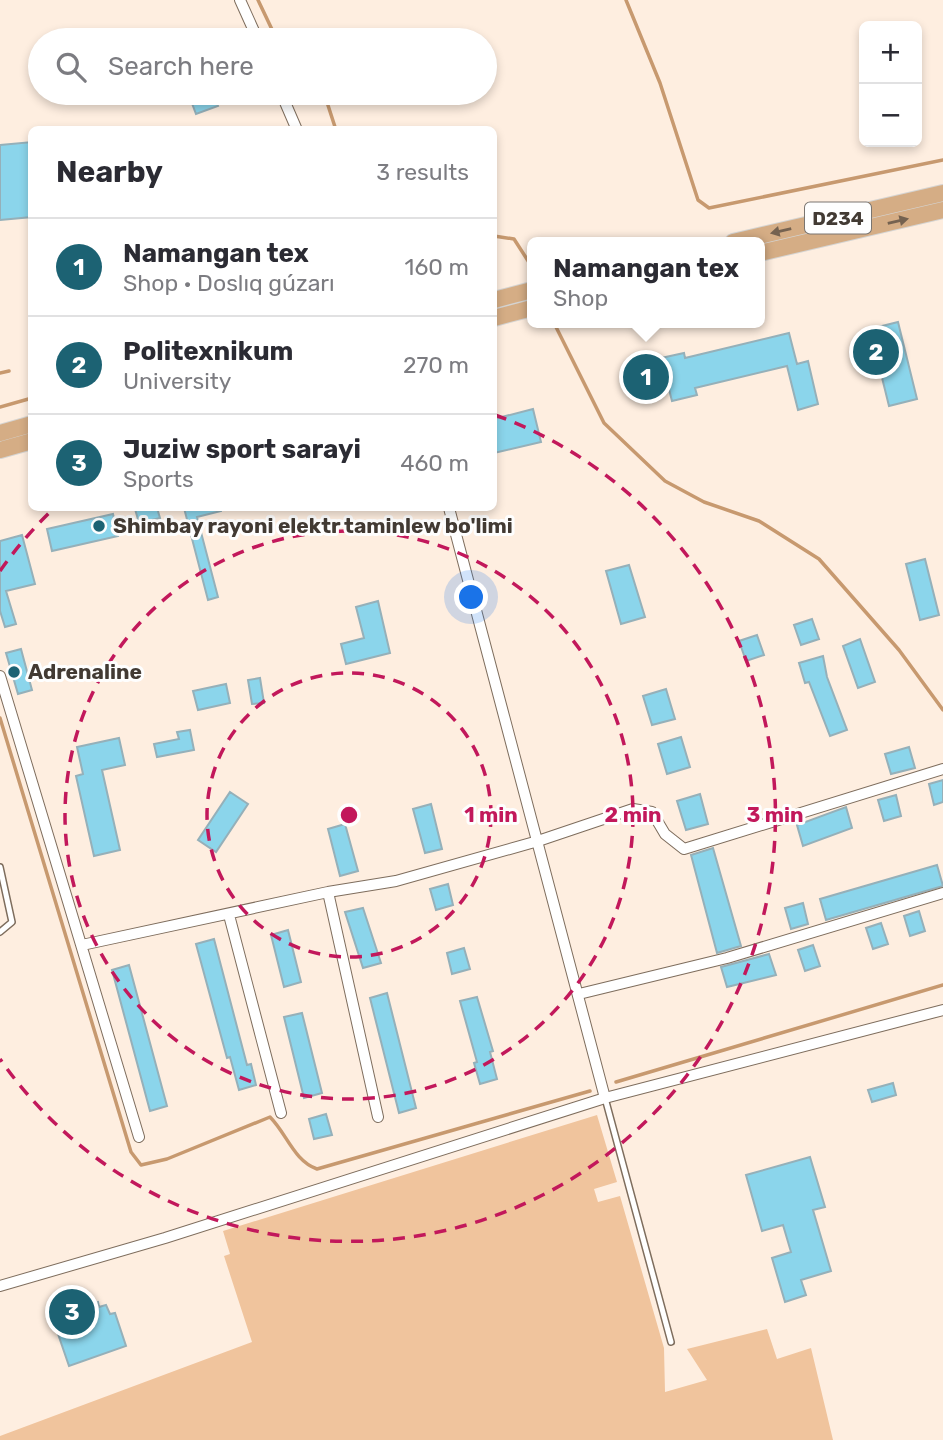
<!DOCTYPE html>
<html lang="en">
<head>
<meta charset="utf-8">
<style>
  :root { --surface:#fff; --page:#f7f7f7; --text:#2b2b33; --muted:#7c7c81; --line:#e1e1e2; --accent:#1c6273 }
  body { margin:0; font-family:Rubik,sans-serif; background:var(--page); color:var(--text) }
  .controls { position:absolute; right:21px; top:21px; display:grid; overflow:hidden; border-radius:10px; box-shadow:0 4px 10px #0003 }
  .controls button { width:63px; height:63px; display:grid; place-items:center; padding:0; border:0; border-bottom:2px solid var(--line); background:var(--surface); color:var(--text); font:35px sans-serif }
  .you { position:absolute; left:472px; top:598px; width:24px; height:24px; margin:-18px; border:5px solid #fff; border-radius:50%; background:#1a73e8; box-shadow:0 0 0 10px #1a73e833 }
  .badge { display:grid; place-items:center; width:46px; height:46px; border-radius:50%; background:var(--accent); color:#fff; font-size:23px; font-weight:700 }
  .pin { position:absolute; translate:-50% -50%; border:4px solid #fff; box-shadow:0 2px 7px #0006 }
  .popup { position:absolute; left:527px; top:237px; width:238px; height:91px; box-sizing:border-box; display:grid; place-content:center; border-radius:10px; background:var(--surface); filter:drop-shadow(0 2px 5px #0005); font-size:23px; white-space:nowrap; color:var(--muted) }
  .popup b { font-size:26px; color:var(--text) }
  .popup::after { content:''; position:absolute; left:50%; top:100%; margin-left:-14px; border:14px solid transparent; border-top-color:var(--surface) }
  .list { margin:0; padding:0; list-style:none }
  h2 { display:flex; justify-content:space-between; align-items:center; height:91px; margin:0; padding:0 28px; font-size:30px }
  h2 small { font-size:23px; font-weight:400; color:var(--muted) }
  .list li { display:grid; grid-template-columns:46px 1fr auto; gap:21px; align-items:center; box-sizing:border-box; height:98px; padding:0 28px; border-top:2px solid var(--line) }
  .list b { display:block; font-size:26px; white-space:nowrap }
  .list p { margin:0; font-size:23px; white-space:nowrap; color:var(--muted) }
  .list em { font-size:23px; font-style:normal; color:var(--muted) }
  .icon { flex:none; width:38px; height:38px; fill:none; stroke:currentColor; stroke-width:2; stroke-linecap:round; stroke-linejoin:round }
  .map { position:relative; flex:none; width:943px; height:1440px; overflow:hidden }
  .search { position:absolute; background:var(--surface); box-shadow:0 4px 10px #0003; left:28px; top:28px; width:469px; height:77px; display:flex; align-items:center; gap:18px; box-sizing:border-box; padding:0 24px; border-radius:38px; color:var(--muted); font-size:26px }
  .panel { position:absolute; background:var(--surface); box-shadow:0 4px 10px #0003; left:28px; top:126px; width:469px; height:385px; border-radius:10px }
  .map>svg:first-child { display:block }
  .green { fill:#f0c49d }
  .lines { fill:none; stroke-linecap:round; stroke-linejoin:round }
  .stream { stroke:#c7996f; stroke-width:3.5 }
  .building { fill:#8bd5eb; stroke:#95b0b9; stroke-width:2 }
  .lane-casing { stroke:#7e6d5d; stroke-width:8 }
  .street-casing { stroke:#7e6d5d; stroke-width:12 }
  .primary-casing { stroke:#d5d4d2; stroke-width:18 }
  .lane { stroke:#fff; stroke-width:5 }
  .street { stroke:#fff; stroke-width:10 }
  .primary { stroke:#d5ad85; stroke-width:16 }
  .oneway { fill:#756250 }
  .ring { fill:none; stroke:#c2185b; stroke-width:3.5; stroke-dasharray:12 9 }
  .poi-dot { fill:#1c6273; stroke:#fefefe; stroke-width:2.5 }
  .labels { text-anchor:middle; stroke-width:6; stroke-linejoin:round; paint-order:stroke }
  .shield { fill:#fefefe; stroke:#7a7570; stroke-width:2 }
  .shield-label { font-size:19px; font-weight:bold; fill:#423a33 }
  .poi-label { font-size:21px; font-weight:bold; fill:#423a33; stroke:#fefefe; text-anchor:start }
  .centre { fill:#c2185b; stroke:#fefefe; stroke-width:3.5 }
  .ring-label { font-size:21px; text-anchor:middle; font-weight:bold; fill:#c2185b; stroke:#fefefe; stroke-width:6; stroke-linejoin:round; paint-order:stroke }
</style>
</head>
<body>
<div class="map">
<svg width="943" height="1440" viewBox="0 0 943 1440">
  <rect width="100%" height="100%" fill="#feeee0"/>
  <path class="green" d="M597,1115L617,1182L594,1189L598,1202L620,1196L664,1348L665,1392L707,1380L687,1349L767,1329L777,1359L811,1348L833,1440H0V1436L252,1342L224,1256L230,1254L223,1231Z"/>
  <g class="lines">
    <path class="stream" d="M258,0L277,40
      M626,0L660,83L698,200L709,208L943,160
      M324,93L336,130
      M494,236L514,239L532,267
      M554,323L604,423L665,481L704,502L759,521L819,559L899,650L943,710
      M0,373L9,371
      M0,407L32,398
      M0,718L131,1152L141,1165L167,1159L270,1117C287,1134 294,1161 317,1169L590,1091
      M616,1082L943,985"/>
  </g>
  <path class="building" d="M203,93H213L218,106L196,114L190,98Z
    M32,142V217L0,220V145Z
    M898,322L917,399L889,406L870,329Z
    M789,333L797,364L808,361L818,404L798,410L787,366L695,388L697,395L672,401L661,358L684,353L685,358Z
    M533,409L541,442L494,453V419Z
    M157,508L160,518L139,523L135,509Z
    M184,508H221V511L197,517L218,597L208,600Z
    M113,514L118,536L52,551L47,529Z
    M22,535L35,584L6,591L16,624L5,627L0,611V541Z
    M925,559L939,615L920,620L906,564Z
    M629,565L645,617L621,624L606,571Z
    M378,601L390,653L346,664L341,644L364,638L356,607Z
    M812,619L819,639L801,645L794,625Z
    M757,635L764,655L746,661L739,641Z
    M860,639L875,682L858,688L843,646Z
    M21,649L32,690L18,694L6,653Z
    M823,656L827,677L847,730L830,736L809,682L805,683L799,663Z
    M260,678L264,703L252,704L248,680Z
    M226,684L230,703L198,710L193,691Z
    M666,689L675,719L652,725L643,696Z
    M190,730L194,750L157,757L154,744L179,739L177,732Z
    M681,737L690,767L667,774L658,744Z
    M119,738L125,765L102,770L120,850L94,856L76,776L83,774L77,747Z
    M909,747L915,768L891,774L885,754Z
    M943,780V802L934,805L929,784Z
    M230,792L248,804L216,852L198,840Z
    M700,794L708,824L686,830L677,801Z
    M896,795L901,816L884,821L878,800Z
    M431,804L442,849L425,853L413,809Z
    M846,807L852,828L803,846L797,825Z
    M345,824L358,871L340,876L328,829Z
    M713,848L741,946L717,953L691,855Z
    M937,865L943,886L826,920L820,899Z
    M448,884L453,905L436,910L430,889Z
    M803,903L808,924L791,929L785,908Z
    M363,908L381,963L363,968L345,912Z
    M919,911L925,931L910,936L904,916Z
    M881,923L888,944L873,949L866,928Z
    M288,930L301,982L284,987L271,935Z
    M214,939L247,1065L251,1064L256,1085L239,1090L230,1057L227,1058L196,944Z
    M813,945L820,966L805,971L798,950Z
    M464,948L470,969L452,974L447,953Z
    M769,954L776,975L727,987L721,967Z
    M129,965L167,1106L150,1111L112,970Z
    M387,993L416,1108L399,1113L370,998Z
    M477,997L493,1051L490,1052L497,1079L480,1084L474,1063L477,1062L460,1001Z
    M302,1013L322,1093L304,1098L284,1017Z
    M893,1083L896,1095L872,1102L868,1090Z
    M326,1114L332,1135L314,1139L309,1119Z
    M810,1157L825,1207L813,1210L831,1271L801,1280L806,1295L785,1302L772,1258L791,1252L783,1225L762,1231L746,1175Z
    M98,1302L99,1307L106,1305L110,1314L115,1313L126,1346L69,1366L58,1334L61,1333L58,1324L64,1321L62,1315Z"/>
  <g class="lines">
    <defs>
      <path id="lane" d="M0,867L12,922L0,932
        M605,1098L671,1342"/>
      <path id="street" d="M240,0L258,40
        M281,93L297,130
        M449,508L605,1098
        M0,676L139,1137
        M328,892L378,1117
        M229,915L281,1113
        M82,945L328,892L396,881L538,841L633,809L652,812L665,834L684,849L943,769
        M579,994L727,958L943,893
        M0,1286L165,1238L605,1098L943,1010"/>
      <path id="primary" d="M733,242L943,193
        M760,253L943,210
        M494,300L532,290
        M494,318L532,308
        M0,433L32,424
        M0,450L32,441"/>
    </defs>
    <use href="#lane" class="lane-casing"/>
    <use href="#street" class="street-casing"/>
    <use href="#primary" class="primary-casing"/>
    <use href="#lane" class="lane"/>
    <use href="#street" class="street"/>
    <use href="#primary" class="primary"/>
  </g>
  <defs><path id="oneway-solid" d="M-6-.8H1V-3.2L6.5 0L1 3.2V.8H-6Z" transform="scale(1.75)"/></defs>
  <g class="oneway">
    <use href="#oneway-solid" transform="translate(898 221) rotate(-13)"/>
    <use href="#oneway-solid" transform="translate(781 231) rotate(167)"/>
  </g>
  <g class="ring">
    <circle cx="349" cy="815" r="142"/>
    <circle cx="349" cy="815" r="284"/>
    <path d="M0 571A426 426 0 0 1 53 509M495 415A426 426 0 1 1 0 1059"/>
  </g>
  <g class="poi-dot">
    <circle cx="99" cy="526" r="7"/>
    <circle cx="14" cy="672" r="7"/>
  </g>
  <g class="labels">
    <rect class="shield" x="805" y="202.5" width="66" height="31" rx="5"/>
    <g class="shield-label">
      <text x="838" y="225">D234</text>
    </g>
    <g class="poi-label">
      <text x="113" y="533">Shimbay rayoni elektr taminlew bo'limi</text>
      <text x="28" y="679">Adrenaline</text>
    </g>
  </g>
  <circle cx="349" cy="815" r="10" class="centre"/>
  <g class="ring-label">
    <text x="491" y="822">1 min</text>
    <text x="633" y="822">2 min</text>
    <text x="775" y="822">3 min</text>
  </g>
</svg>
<div class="controls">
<button>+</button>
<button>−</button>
</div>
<div class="you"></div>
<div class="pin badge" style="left:646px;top:377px">1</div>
<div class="popup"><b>Namangan tex</b>Shop</div>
<div class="pin badge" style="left:876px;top:352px">2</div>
<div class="pin badge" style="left:72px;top:1312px">3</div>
<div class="search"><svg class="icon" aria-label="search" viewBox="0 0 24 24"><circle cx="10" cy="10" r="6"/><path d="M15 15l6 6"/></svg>Search here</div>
<section class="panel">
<h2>Nearby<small>3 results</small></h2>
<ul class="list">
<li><span class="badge">1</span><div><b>Namangan tex</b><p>Shop · Doslıq gúzarı</p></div><em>160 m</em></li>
<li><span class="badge">2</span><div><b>Politexnikum</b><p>University</p></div><em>270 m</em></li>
<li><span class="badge">3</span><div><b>Juziw sport sarayi</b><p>Sports</p></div><em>460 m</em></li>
</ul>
</section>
</div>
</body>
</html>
